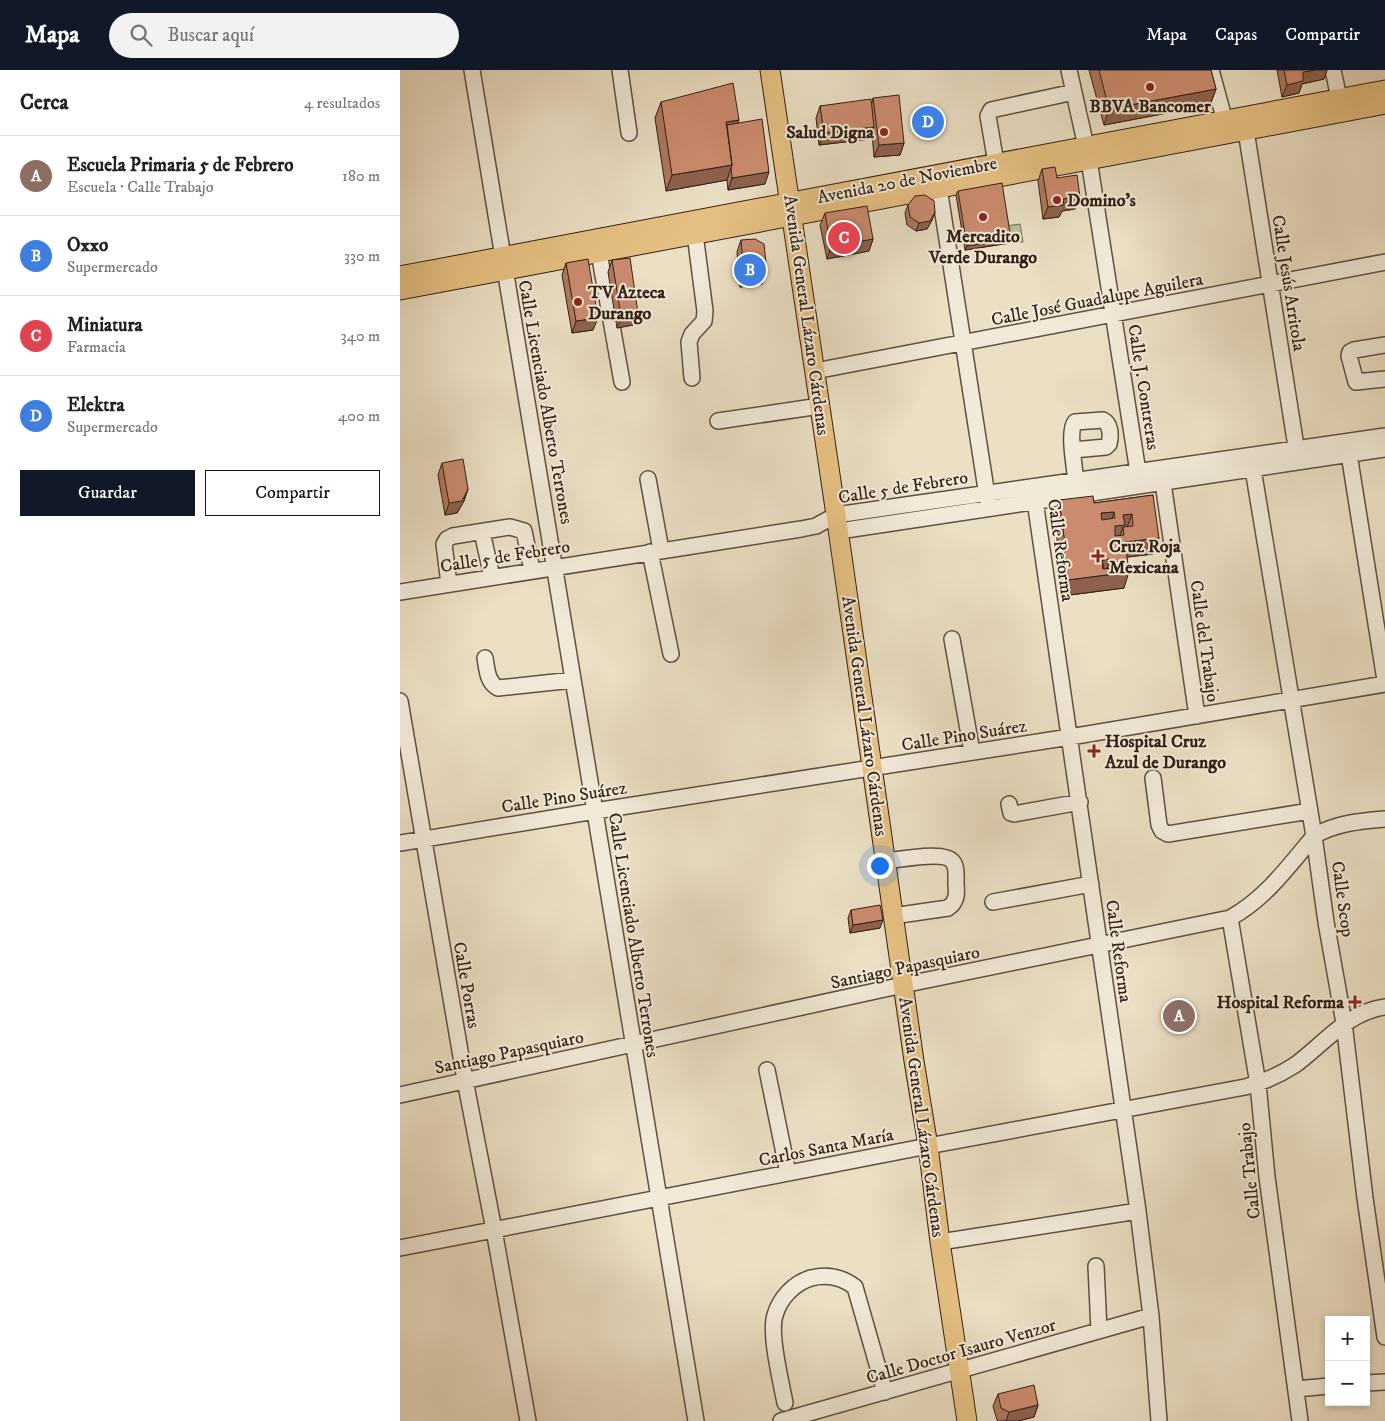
<!DOCTYPE html>
<html lang="es">
<head>
<meta charset="utf-8">
<style>
  :root { --surface:#fff; --page:#f2f2f2; --text:#202124; --muted:#757577; --line:#e0e0e0; --accent:#111827 }
  body { margin:0; font-family:"IM FELL DW Pica",serif; background:var(--page); color:var(--text) }
  .controls { position:absolute; right:15px; bottom:15px; display:grid; overflow:hidden; border-radius:0px; box-shadow:0 2px 8px #0003 }
  .controls button { width:45px; height:45px; display:grid; place-items:center; padding:0; border:0; border-bottom:1px solid var(--line); background:var(--surface); color:var(--text); font:25px sans-serif }
  .you { position:absolute; left:479px; top:795px; width:18px; height:18px; margin:-12px; border:4px solid #fff; border-radius:50%; background:#1a73e8; box-shadow:0 0 0 8px #1a73e833 }
  .badge { display:grid; place-items:center; width:32px; height:32px; border-radius:50%; background:var(--accent); color:#fff; font-size:16px; font-weight:700 }
  .pin { position:absolute; translate:-50% -50%; border:2px solid #fff; box-shadow:0 1px 5px #0006 }
  .list { margin:0; padding:0; list-style:none }
  h2 { display:flex; justify-content:space-between; align-items:center; height:65px; margin:0; padding:0 20px; font-size:21px }
  h2 small { font-size:16px; font-weight:400; color:var(--muted) }
  .list li { display:grid; grid-template-columns:32px 1fr auto; gap:15px; align-items:center; box-sizing:border-box; height:80px; padding:0 20px; border-top:1px solid var(--line) }
  .list b { display:block; font-size:19px; white-space:nowrap }
  .list p { margin:0; font-size:16px; white-space:nowrap; color:var(--muted) }
  .list em { font-size:16px; font-style:normal; color:var(--muted) }
  .actions { display:flex; gap:10px; padding:15px 20px }
  .actions a { flex:1; padding:11px 0; border:1px solid var(--accent); border-radius:0px; text-align:center; font-size:18px; color:var(--accent) }
  .actions .main { background:var(--accent); color:#fff }
  .icon { flex:none; width:28px; height:28px; fill:none; stroke:currentColor; stroke-width:2; stroke-linecap:round; stroke-linejoin:round }
  .map { position:relative; flex:none; width:985px; height:1351px; overflow:hidden }
  header { display:flex; align-items:center; gap:30px; box-sizing:border-box; height:70px; padding:0 25px; background:var(--accent); color:#fff }
  header strong { font-size:24px }
  nav { display:flex; gap:28px; margin-inline-start:auto; font-size:18px }
  .search { width:350px; height:45px; background:var(--page); display:flex; align-items:center; gap:12px; box-sizing:border-box; padding:0 18px; border-radius:28px; color:var(--muted); font-size:19px }
  main { display:flex }
  aside { flex:1; background:var(--surface) }
  .map>svg:first-child { display:block }
  .green { fill:#b5c296; stroke:#747156 }
  .lines { fill:none; stroke-linecap:round; stroke-linejoin:round }
  .minor-casing { stroke:#605041; stroke-width:18 }
  .major-casing { stroke:#322015; stroke-width:21 }
  .minor { stroke:#f2ead9; stroke-width:15 }
  .major { stroke:#e6c082; stroke-width:19 }
  .wall { fill:#af785f; stroke:#322015 }
  .shaded-wall { fill:#8e614d; stroke:#322015 }
  .building { fill:#cb8b6e; stroke:#322015; fill-rule:evenodd }
  .poi-dot { fill:#8f2418; stroke:#f2ead9; stroke-width:2 }
  .labels { text-anchor:middle; stroke-width:4; stroke-linejoin:round; paint-order:stroke }
  .poi-label { font-size:18px; font-weight:bold; fill:#322015; stroke:#f2ead9; text-anchor:start }
  .street-label { font-size:18px; fill:#322015; stroke:#f2ead9 }
</style>
</head>
<body>
<header>
<strong>Mapa</strong>
<div class="search"><svg class="icon" aria-label="search" viewBox="0 0 24 24"><circle cx="10" cy="10" r="6"/><path d="M15 15l6 6"/></svg>Buscar aquí</div>
<nav><a>Mapa</a><a>Capas</a><a>Compartir</a></nav>
</header>
<main>
<aside>
<h2>Cerca<small>4 resultados</small></h2>
<ul class="list">
<li><span class="badge" style="background:#8d6e63">A</span><div><b>Escuela Primaria 5 de Febrero</b><p>Escuela · Calle Trabajo</p></div><em>180 m</em></li>
<li><span class="badge" style="background:#3f7fe0">B</span><div><b>Oxxo</b><p>Supermercado</p></div><em>330 m</em></li>
<li><span class="badge" style="background:#e0444e">C</span><div><b>Miniatura</b><p>Farmacia</p></div><em>340 m</em></li>
<li><span class="badge" style="background:#3f7fe0">D</span><div><b>Elektra</b><p>Supermercado</p></div><em>400 m</em></li>
</ul>
<div class="actions"><a class="main">Guardar</a><a>Compartir</a></div>
</aside>
<div class="map">
<svg width="985" height="1351" viewBox="0 0 985 1351">
  <rect width="100%" height="100%" fill="#ebdfc4"/>
  <filter id="stains"><feTurbulence type="fractalNoise" baseFrequency=".004" numOctaves="4"/><feColorMatrix values="0 0 0 0 .2 0 0 0 0 .09 0 0 0 0 .02 0 0 0 .5 -.17"/></filter>
  <radialGradient id="worn" r=".72"><stop offset=".6" stop-color="#630" stop-opacity="0"/><stop offset="1" stop-color="#630" stop-opacity=".3"/></radialGradient>
  <path class="green" d="M620,154L623,172L610,173L606,156Z"/>
  <g class="lines">
    <defs>
      <path id="minor" d="M72,0L296,1351
        M220,0L229,63
        M669,0L689,90L738,402
        M811,0L823,44C830,53 841,56 847,67L898,389
        M933,0L939,28
        M596,93L588,46L591,40L674,22
        M539,118L588,432
        M199,183L222,312
        M985,275L954,280L950,282L949,286L956,312L985,309
        M415,301L985,192
        M292,308L289,272L292,264L304,251L305,241L295,164
        M318,351L420,336
        M673,380L706,377L709,374C711,366 711,354 703,350L675,352C667,362 676,405 677,419
        M949,384L985,610
        M853,399L914,766L926,852L944,953L965,1128L985,1267
        M248,409L261,480
        M763,413L797,646
        M633,417L738,1141L751,1246L759,1351
        M439,461L985,379
        M82,462L92,507
        M250,482L271,584
        M49,514L44,474L47,469L53,466L110,457L124,461L132,500
        M0,522L401,459L416,456L436,445L985,366
        M552,569L572,682
        M85,588C87,599 87,612 98,618L173,610
        M0,631L65,1010L94,1160L128,1351
        M753,708L759,755L762,761L768,764L910,741
        M609,734L611,743L614,744L680,732
        M0,773L195,741L670,667L985,614
        M485,791C499,790 545,780 553,792C557,797 556,808 556,814C557,824 557,832 548,838L493,846
        M593,832L691,814
        M830,848L858,1014L867,1107L900,1351
        M367,1000L388,1103
        M0,1025L503,915L830,848C865,829 889,796 914,766C936,753 961,751 985,749
        M540,1172L738,1141
        M0,1178L528,1076L845,1017C861,1013 881,1004 895,995C924,974 947,942 985,937
        M696,1196L699,1261
        M966,1313L985,1312
        M896,1319L929,1316
        M385,1333C381,1311 369,1264 375,1245C380,1228 394,1213 411,1208C427,1204 442,1207 455,1217L485,1322
        M381,1351L751,1246"/>
      <path id="major" d="M370,0L436,445L514,991L528,1076L540,1172L567,1351
        M0,206L985,20
        M0,220L985,34"/>
    </defs>
    <use href="#minor" class="minor-casing"/>
    <use href="#major" class="major-casing"/>
    <use href="#minor" class="minor"/>
    <use href="#major" class="major"/>
  </g>
  <path class="wall" d="M689,0H811L816,19L810,35L704,55Z
    M877,0H927L924,9L902,14L899,23L882,27Z
    M473,28L504,73L500,85L474,87L472,64L470,69L419,75L416,48L420,36L472,33Z
    M261,32L339,50L337,53L365,114L328,120L327,110L266,121L255,48Z
    M642,99L657,108L675,139L662,141L659,147L643,149L638,111Z
    M558,121L611,169L610,173L565,180L556,125Z
    M508,135L535,142L532,150L527,159L516,161L507,155L505,143Z
    M425,143L473,169L469,181L427,189L420,155Z
    M341,170L367,202L362,214L340,217L337,182Z
    M212,190L233,255L217,258L208,202Z
    M166,193L193,260L172,263L162,205Z
    M42,393L68,419L64,431L57,443L45,445L38,405Z
    M753,425V484L727,487L724,518L662,526L658,497L660,492L654,446L659,430L694,433Z
    M451,840L480,858L450,863L448,848Z
    M598,1324L638,1335L634,1347L618,1351H598L597,1350L593,1336Z"/>
  <path class="shaded-wall" d="M915,0H927L924,9L902,14L899,23L882,27L887,15L903,2Z
    M816,19L810,35L704,55L709,39Z
    M339,50L333,65L327,67L326,52Z
    M474,57L470,69L419,75L424,63Z
    M504,73L500,85L474,87L479,75Z
    M332,95L327,110L266,121L272,105Z
    M369,102L365,114L328,120L332,108Z
    M680,127L675,139L662,141L659,147L643,149L648,137L663,129Z
    M535,142L532,150L527,159L516,161L519,153Z
    M473,169L469,181L427,189L431,177Z
    M611,169L610,173L565,180L567,176Z
    M367,202L362,214L340,217L344,205Z
    M238,243L233,255L217,258L221,246Z
    M198,248L193,260L172,263L176,251Z
    M68,419L64,431L57,443L45,445L49,433Z
    M714,442L709,458L695,459L701,443Z
    M732,444L726,460L723,457L718,471L709,472L715,456L723,445Z
    M759,468L753,484L720,488L725,472Z
    M710,489L705,505L702,490Z
    M729,502L724,518L662,526L668,510Z
    M483,850L480,858L450,863L453,855Z
    M638,1335L634,1347L618,1351H606L609,1342Z"/>
  <path class="building" d="M699,0H811L816,19L709,39Z
    M884,0H915L903,2V11L887,15Z
    M333,13L339,50L326,52L332,95L272,105L261,32Z
    M499,25L504,73L479,75L473,28Z
    M471,29L474,57L424,63L420,36Z
    M362,49L369,102L332,108L331,98L332,95L327,55Z
    M655,97L657,108L677,105L680,127L663,129L664,135L648,137L642,99Z
    M602,113L611,169L567,176L558,121Z
    M525,125L534,131L535,142L530,151L519,153L510,147L508,135L515,126Z
    M467,136L473,169L431,177L425,143Z
    M355,169L364,174L367,202L344,205L341,170Z
    M230,188L238,243L221,246L212,190Z
    M188,189L198,248L176,251L166,193Z
    M63,389L68,419L62,431L49,433L42,393Z
    M753,425L759,468L725,472L729,502L668,510L664,481H666L659,430L693,426L694,433ZM714,442L715,448L702,450L701,443ZM732,444L733,456L723,457L724,465L715,466V456L725,455L723,445ZM710,489L712,498L703,499L702,490Z
    M480,835L483,850L453,855L451,840Z
    M634,1315L638,1335L609,1342L601,1338L598,1324Z"/>
  <g class="poi-dot">
    <circle cx="750" cy="17" r="5"/>
    <circle cx="484" cy="62" r="5"/>
    <circle cx="657" cy="130" r="5"/>
    <circle cx="583" cy="147" r="5"/>
    <circle cx="178" cy="232" r="5"/>
    <path d="M695.5 478.5h5v5h5v5h-5v5h-5v-5h-5v-5h5z"/>
    <path d="M691.5 673.5h5v5h5v5h-5v5h-5v-5h-5v-5h5z"/>
    <path d="M952.5 924.5h5v5h5v5h-5v5h-5v-5h-5v-5h5z"/>
  </g>
  <g class="labels">
    <g class="poi-label">
      <text x="750" y="42" text-anchor="middle">BBVA Bancomer</text>
      <text x="474" y="68" text-anchor="end">Salud Digna</text>
      <text x="667" y="136">Domino's</text>
      <text x="583" y="172" text-anchor="middle">Mercadito<tspan x="583" dy="21">Verde Durango</tspan></text>
      <text x="188" y="228">TV Azteca<tspan x="188" dy="21">Durango</tspan></text>
      <text x="709" y="482">Cruz Roja<tspan x="709" dy="21">Mexicana</tspan></text>
      <text x="705" y="677">Hospital Cruz<tspan x="705" dy="21">Azul de Durango</tspan></text>
      <text x="944" y="938" text-anchor="end">Hospital Reforma</text>
    </g>
    <g class="street-label">
      <text transform="translate(507 110) rotate(-11)" y="6">Avenida 20 de Noviembre</text>
      <text transform="translate(889 213) rotate(81)" y="6">Calle Jesús Arritola</text>
      <text transform="translate(697 229) rotate(-11)" y="6">Calle José Guadalupe Aguilera</text>
      <text transform="translate(407 245) rotate(82)" y="6">Avenida General Lázaro Cárdenas</text>
      <text transform="translate(744 317) rotate(81)" y="6">Calle J. Contreras</text>
      <text transform="translate(146 332) rotate(80)" y="6">Calle Licenciado Alberto Terrones</text>
      <text transform="translate(503 417) rotate(-9)" y="6">Calle 5 de Febrero</text>
      <text transform="translate(661 480) rotate(82)" y="6">Calle Reforma</text>
      <text transform="translate(105 486) rotate(-9)" y="6">Calle 5 de Febrero</text>
      <text transform="translate(805 571) rotate(82)" y="6">Calle del Trabajo</text>
      <text transform="translate(465 646) rotate(82)" y="6">Avenida General Lázaro Cárdenas</text>
      <text transform="translate(564 665) rotate(-9)" y="6">Calle Pino Suárez</text>
      <text transform="translate(164 727) rotate(-9)" y="6">Calle Pino Suárez</text>
      <text transform="translate(943 829) rotate(82)" y="6">Calle Scop</text>
      <text transform="translate(234 865) rotate(81)" y="6">Calle Licenciado Alberto Terrones</text>
      <text transform="translate(719 881) rotate(82)" y="6">Calle Reforma</text>
      <text transform="translate(505 897) rotate(-12)" y="6">Santiago Papasquiaro</text>
      <text transform="translate(67 915) rotate(80)" y="6">Calle Porras</text>
      <text transform="translate(109 982) rotate(-12)" y="6">Santiago Papasquiaro</text>
      <text transform="translate(522 1047) rotate(82)" y="6">Avenida General Lázaro Cárdenas</text>
      <text transform="translate(426 1077) rotate(-11)" y="6">Carlos Santa María</text>
      <text transform="translate(849 1101) rotate(-96)" y="6">Calle Trabajo</text>
      <text transform="translate(561 1281) rotate(-16)" y="6">Calle Doctor Isauro Venzor</text>
    </g>
  </g>
  <rect width="100%" height="100%" filter="url(#stains)"/>
  <rect width="100%" height="100%" fill="url(#worn)"/>
</svg>
<div class="controls">
<button>+</button>
<button>−</button>
</div>
<div class="you"></div>
<div class="pin badge" style="left:779px;top:946px;background:#8d6e63">A</div>
<div class="pin badge" style="left:350px;top:200px;background:#3f7fe0">B</div>
<div class="pin badge" style="left:444px;top:168px;background:#e0444e">C</div>
<div class="pin badge" style="left:528px;top:52px;background:#3f7fe0">D</div>
</div>
</main>
</body>
</html>
